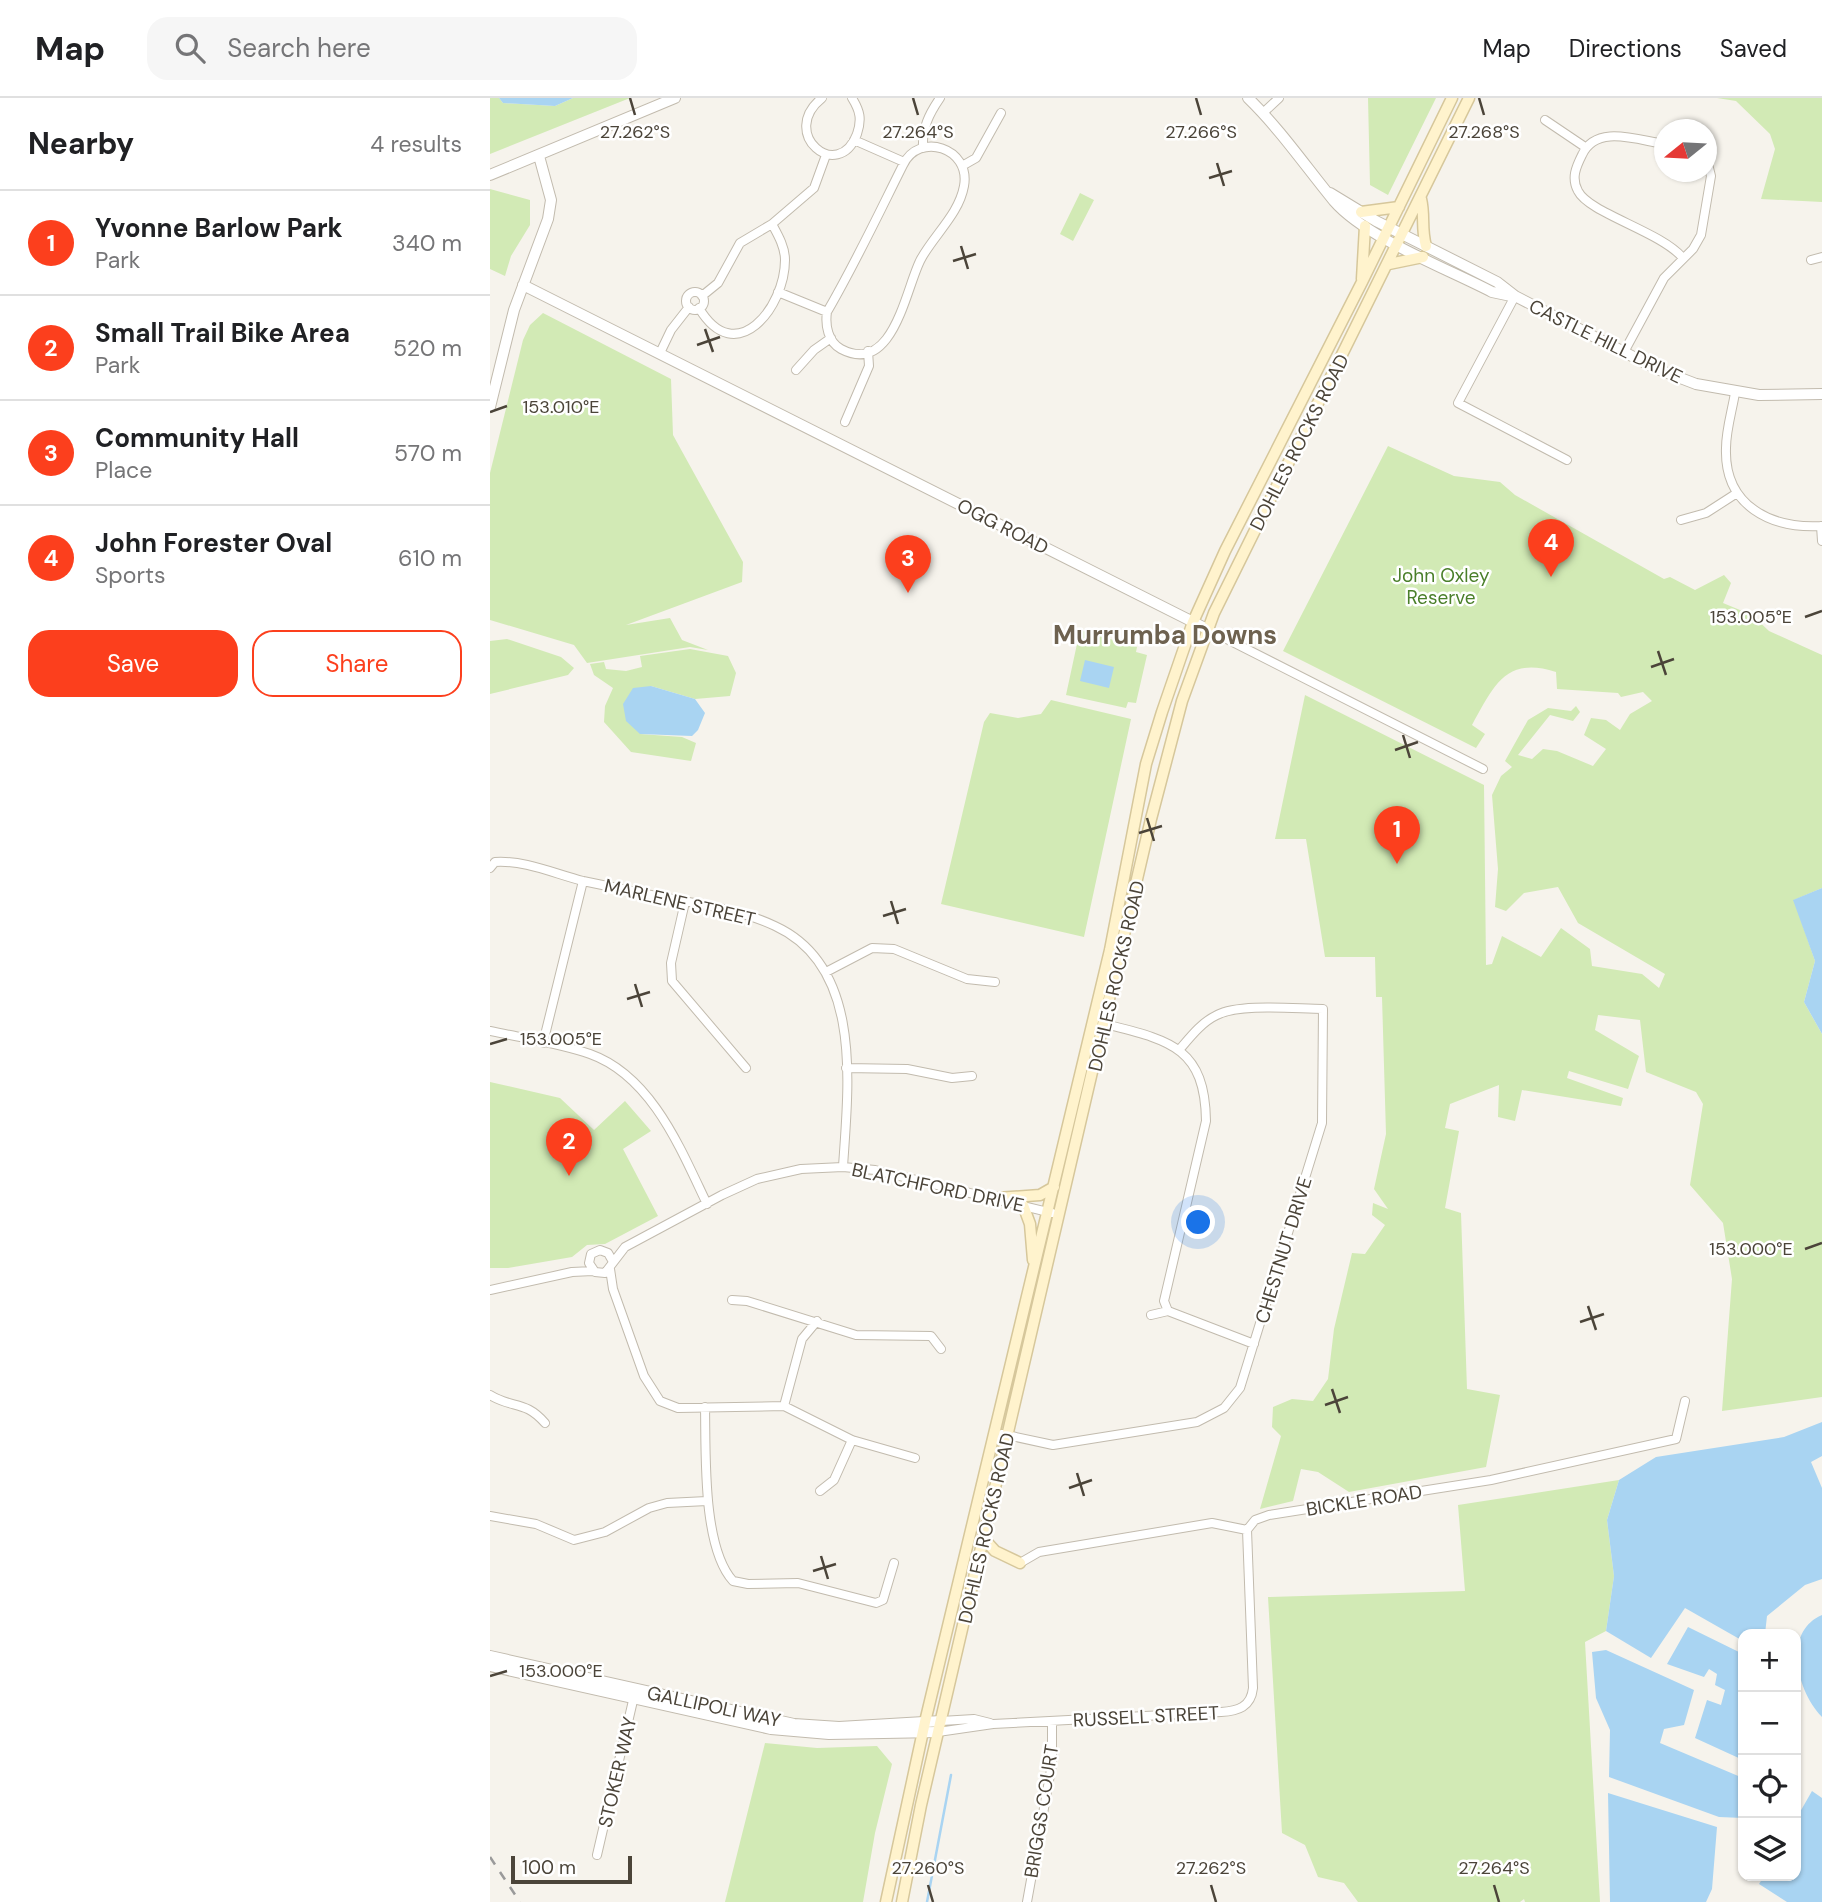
<!DOCTYPE html>
<html lang="en">
<head>
<meta charset="utf-8">
<style>
  :root { --surface:#fff; --page:#f6f6f6; --text:#202124; --muted:#757577; --line:#e0e0e0; --accent:#fc3f1d }
  body { margin:0; font-family:"DM Sans",sans-serif; background:var(--page); color:var(--text) }
  .controls { position:absolute; right:21px; bottom:21px; display:grid; overflow:hidden; border-radius:14px; box-shadow:0 2px 5px #0004 }
  .controls button { width:63px; height:63px; display:grid; place-items:center; padding:0; border:0; border-bottom:2px solid var(--line); background:var(--surface); color:var(--text); font:35px sans-serif }
  .compass { position:absolute; left:1164px; top:21px; width:63px; height:63px; border-radius:50%; background:var(--surface); box-shadow:0 2px 5px #0004; rotate:252deg }
  .scale { position:absolute; left:21px; bottom:18px; width:121px; box-sizing:border-box; padding-left:7px; border:4px solid #4b4439; border-top:0; font-size:19px; line-height:24px; white-space:nowrap; color:#4b4439; -webkit-text-stroke:5px #fff; paint-order:stroke }
  .you { position:absolute; left:709px; top:1125px; width:24px; height:24px; margin:-18px; border:5px solid #fff; border-radius:50%; background:#1a73e8; box-shadow:0 0 0 10px #1a73e833 }
  .badge { display:grid; place-items:center; width:46px; height:46px; border-radius:50%; background:var(--accent); color:#fff; font-size:23px; font-weight:700 }
  .pin { position:absolute; translate:-50% -58px; filter:drop-shadow(0 2px 4px #0008) }
  .pin::after { content:''; position:absolute; top:37px; width:24px; height:21px; background:inherit; clip-path:polygon(0 0,100% 0,50% 100%) }
  .list { margin:0; padding:0; list-style:none }
  h2 { display:flex; justify-content:space-between; align-items:center; height:91px; margin:0; padding:0 28px; font-size:30px }
  h2 small { font-size:23px; font-weight:400; color:var(--muted) }
  .list li { display:grid; grid-template-columns:46px 1fr auto; gap:21px; align-items:center; box-sizing:border-box; height:105px; padding:0 28px; border-top:2px solid var(--line) }
  .list b { display:block; font-size:26px; white-space:nowrap }
  .list p { margin:0; font-size:23px; white-space:nowrap; color:var(--muted) }
  .list em { font-size:23px; font-style:normal; color:var(--muted) }
  .actions { display:flex; gap:14px; padding:21px 28px }
  .actions a { flex:1; padding:16px 0; border:2px solid var(--accent); border-radius:21px; text-align:center; font-size:24px; color:var(--accent) }
  .actions .main { background:var(--accent); color:#fff }
  .icon { flex:none; width:38px; height:38px; fill:none; stroke:currentColor; stroke-width:2; stroke-linecap:round; stroke-linejoin:round }
  .map { position:relative; flex:none; width:1332px; height:1804px; overflow:hidden }
  header { display:flex; align-items:center; gap:42px; box-sizing:border-box; height:98px; padding:0 35px; background:var(--surface); border-bottom:2px solid var(--line) }
  header strong { font-size:33px }
  nav { display:flex; gap:38px; margin-inline-start:auto; font-size:24px }
  .search { width:490px; height:63px; background:var(--page); display:flex; align-items:center; gap:18px; box-sizing:border-box; padding:0 24px; border-radius:21px; color:var(--muted); font-size:26px }
  main { display:flex }
  aside { flex:1; background:var(--surface) }
  .map>svg:first-child { display:block }
  .green { fill:#d2eab5 }
  .water { fill:#a9d4f2 }
  .lines { fill:none; stroke-linecap:round; stroke-linejoin:round }
  .stream { stroke:#a9d4f2; stroke-width:2.5 }
  .minor-casing { stroke:#c2bbae; stroke-width:10 }
  .tertiary-casing { stroke:#c2bbae; stroke-width:12 }
  .secondary-casing { stroke:#d6c79b; stroke-width:13 }
  .minor { stroke:#fff; stroke-width:8 }
  .tertiary { stroke:#fff; stroke-width:10 }
  .secondary { stroke:#fff3cd; stroke-width:10 }
  .rail { stroke:#9a9a9a; stroke-width:2.5; stroke-dasharray:9 9; stroke-linecap:butt }
  .ticks { fill:none; stroke:#4b4439; stroke-width:2.5 }
  .labels { text-anchor:middle; stroke-width:5; stroke-linejoin:round; paint-order:stroke }
  .street-label { font-size:19px; fill:#4b4439; stroke:#fff }
  .park-label { font-size:19px; fill:#4a7f2a; stroke:#fff }
  .district-label { font-size:26px; font-weight:bold; fill:#6e6250; stroke:#fff }
  .ticks-label { font-size:18px; text-anchor:middle; fill:#4b4439; stroke:#fff; stroke-width:5; stroke-linejoin:round; paint-order:stroke }
</style>
</head>
<body>
<header>
<strong>Map</strong>
<div class="search"><svg class="icon" aria-label="search" viewBox="0 0 24 24"><circle cx="10" cy="10" r="6"/><path d="M15 15l6 6"/></svg>Search here</div>
<nav><a>Map</a><a>Directions</a><a>Saved</a></nav>
</header>
<main>
<aside>
<h2>Nearby<small>4 results</small></h2>
<ul class="list">
<li><span class="badge">1</span><div><b>Yvonne Barlow Park</b><p>Park</p></div><em>340 m</em></li>
<li><span class="badge">2</span><div><b>Small Trail Bike Area</b><p>Park</p></div><em>520 m</em></li>
<li><span class="badge">3</span><div><b>Community Hall</b><p>Place</p></div><em>570 m</em></li>
<li><span class="badge">4</span><div><b>John Forester Oval</b><p>Sports</p></div><em>610 m</em></li>
</ul>
<div class="actions"><a class="main">Save</a><a>Share</a></div>
</aside>
<div class="map">
<svg width="1332" height="1804" viewBox="0 0 1332 1804">
  <rect width="100%" height="100%" fill="#f6f3ec"/>
  <path class="green" d="M0,0H9L13,5L65,8L83,0H140L0,56Z
    M878,0H946L898,97L880,87Z
    M1227,0H1332V104L1271,101L1285,51L1280,36L1246,3Z
    M0,91L40,102V127L21,158L15,178L0,171Z
    M590,95L604,102L583,143L570,136Z
    M53,215L181,281L183,337L253,464L252,484L136,527L180,520L192,542L218,552L200,549L97,565L84,547L0,522V375L33,242L40,227Z
    M898,348L964,378L1010,384L1025,397L1174,481L1180,479L1205,492L1234,477L1241,485L1233,505L1262,517L1279,533L1332,557V790L1304,802L1325,863L1314,904L1332,936V1299L1232,1313L1242,1181L1233,1125L1200,1087L1213,1006L1206,994L1156,974L1150,922L1108,917L1105,932L1149,958L1138,991L1079,973L1077,980L1133,1000L1131,1008L1032,992L1025,1023L1008,1019L1009,987L960,1006L955,1030L969,1033L955,1110L971,1115L977,1291L1010,1297L996,1369L859,1394L828,1374L811,1371L803,1403L770,1411L791,1338L782,1329L783,1309L802,1301L823,1303L838,1281L844,1231L862,1155L875,1156L895,1127L882,1117L883,1105L898,1111L884,1091L896,1036L892,899H886L885,859H835L816,741H785L815,597L994,687L996,867L1002,866L1012,838L1051,859L1071,830L1100,851L1102,868L1152,876L1169,890L1175,876L1088,825L1068,789L1034,795L1016,813L1005,809L1008,771L1002,697L1011,678L1022,669L1015,663L1038,622L1058,610L1081,613L1086,608L1090,614L1083,623L1060,617L1028,657L1042,661L1053,651L1067,653L1103,668L1116,651L1094,637L1101,620L1116,622L1130,632L1140,616L1162,603L1153,594L1131,599L1128,595L1067,591L1066,574C1015,558 1004,588 982,627L995,636L986,650L793,553Z
    M590,532L647,549L646,554L657,557L646,605L638,604L636,610L576,597Z
    M17,541L71,559L84,570L78,577L0,596V543Z
    M200,551L238,558L246,575L240,598L205,601L161,588L150,636L192,639L206,645L201,663L141,654L114,624L115,608L123,590L104,577L100,566L114,564L116,571L136,573L152,569L150,558Z
    M561,602L641,621L594,839L451,806L494,624L500,615L528,620L551,616Z
    M0,984L70,1000L104,1032L135,1003L161,1033L133,1051L168,1118L115,1146L97,1147L82,1159L18,1170H0Z
    M1129,1382L1117,1422L1124,1478L1116,1533L1095,1544L1110,1804H1035L1034,1801L1030,1804H868L854,1785L828,1779L815,1747L792,1735L778,1499L975,1493L968,1407Z
    M275,1645L327,1650L387,1648L402,1666L385,1735L373,1804H235Z"/>
  <path class="water" d="M9,0H83L65,8L13,5Z
    M595,562L624,569L619,590L590,583Z
    M161,588L205,601L215,615L208,632L202,638L150,636L136,623L133,606L143,590Z
    M1332,790V936L1314,904L1325,863L1303,802Z
    M1332,1324V1358L1321,1364L1332,1390V1481L1315,1487L1277,1518L1275,1536H1253V1543L1195,1510L1161,1560L1116,1533L1124,1478L1117,1422L1129,1382L1166,1359L1294,1339Z
    M1332,1517V1619C1307,1594 1292,1534 1332,1517Z
    M1198,1529L1253,1556V1662L1205,1640L1217,1602L1231,1607L1235,1592L1225,1587L1227,1576L1219,1571L1214,1579L1177,1566Z
    M1116,1552L1204,1592L1194,1627L1174,1631L1170,1645L1253,1680V1720L1229,1719L1119,1679L1120,1632L1106,1600L1102,1554Z
    M1322,1693L1332,1700V1804H1297L1269,1786L1274,1778H1306V1721Z
    M1118,1695L1227,1729L1222,1791L1216,1804H1120Z"/>
  <g class="lines">
    <path class="stream" d="M437,1804L461,1677"/>
    <defs>
      <path id="minor" d="M332,0C288,35 348,86 367,36C372,21 370,13 362,0
        M773,15L789,0
        M1055,22L1095,49
        M364,42L414,64
        M1174,46C1147,42 1106,26 1092,57C1086,69 1081,80 1088,93C1099,115 1169,133 1192,159
        M433,50C432,30 439,16 450,0
        M472,68L486,60L511,15
        M282,126L324,90L336,57
        M1321,162L1332,159
        M288,194L337,214C365,166 388,117 413,67C429,33 481,50 474,88C469,116 444,137 431,161C416,188 404,279 351,251C338,244 335,227 337,214
        M196 203a9 9 0 1 1 18 0a9 9 0 1 1-18 0Z
        M1025,198L968,305L1077,362
        M209,210C246,272 295,209 295,162C295,149 288,137 282,126L250,145L228,185L212,198
        M1134,254L1174,180L1203,151L1211,137L1221,78L1216,58
        M170,255L181,232L199,209
        M306,272L324,252L341,240
        M1245,295C1242,313 1236,332 1236,350C1234,408 1281,431 1332,428
        M355,324L379,268L378,253
        M1191,422L1216,415L1247,395
        M1331,428L1332,443
        M717,531L993,671
        M0,770L5,764C35,762 65,776 93,783C112,787 132,791 151,795C194,804 245,809 285,828C374,869 358,989 353,1069
        M195,804L181,865L182,883L256,970
        M336,874L382,850L404,851L477,881L505,884
        M615,926C678,942 715,948 716,1023L674,1203L678,1213L764,1246
        M0,933C32,940 69,945 100,956C162,978 191,1052 217,1106
        M53,945L93,783
        M356,970L417,971L462,980L482,978
        M122,1162L118,1155L110,1152L101,1156L99,1165L105,1174L115,1175L135,1149L232,1097L267,1081L311,1071L353,1069L385,1072L562,1115
        M120,1171L123,1191L154,1278L170,1303L188,1310L294,1308L362,1342L425,1360
        M0,1192L82,1174L103,1173
        M242,1202L257,1203L366,1237L441,1238L451,1251
        M661,1217L678,1213
        M0,1297C23,1311 35,1302 55,1325
        M294,1308L312,1241L327,1223
        M215,1309C216,1354 212,1449 243,1483L258,1486L308,1485L386,1505L393,1502L404,1465
        M512,1336L563,1347L707,1324L734,1310L750,1290L832,1025L833,911C806,911 750,905 727,917C712,924 701,938 690,951
        M330,1393L344,1382L362,1342
        M0,1418L46,1426L84,1442L115,1434L159,1410L177,1405L217,1403
        M757,1432L765,1422L779,1417L1001,1382L1186,1341L1195,1303
        M530,1465L549,1454L722,1425L757,1432
        M451,1623L484,1621L500,1625
        M448,1634L503,1626L731,1614C748,1613 761,1609 763,1590L757,1432
        M107,1757L145,1594
        M537,1804L562,1666V1623"/>
      <path id="tertiary" d="M758,0C790,31 816,69 844,103C876,140 958,171 1002,194L1021,198
        M0,77L185,0
        M840,95L886,123L1007,184L1025,198L1167,271L1206,286L1269,297L1332,296
        M33,187L717,531
        M0,309L24,212L58,121L61,102L49,58
        M0,1558L304,1626L349,1629L451,1623
        M0,1568L281,1631L339,1636L448,1634"/>
      <path id="secondary" d="M931,101C935,117 931,131 936,148
        M871,114L909,109
        M899,166L933,159
        M872,181L875,128
        M507,1100L550,1097L564,1089
        M533,1107L540,1126L543,1162
        M494,1441L505,1453L530,1465
        M396,1804L435,1624L620,852L656,666L672,614L703,524L735,453L872,184L962,0
        M412,1804L431,1707L661,721L692,603L724,515L979,0"/>
    </defs>
    <use href="#minor" class="minor-casing"/>
    <use href="#tertiary" class="tertiary-casing"/>
    <use href="#secondary" class="secondary-casing"/>
    <use href="#minor" class="minor"/>
    <use href="#tertiary" class="tertiary"/>
    <use href="#secondary" class="secondary"/>
    <path class="rail" d="M0,1759L30,1804"/>
  </g>
  <path class="ticks" d="M140,0L145,17M423,0L428,17M706,0L711,17M989,0L994,17M727,65L734,88M719,80L742,73M471,148L478,171M463,163L486,156M215,231L223,254M207,247L230,239M0,314L17,308M1315,519L1332,513M1168,553L1176,577M1161,569L1184,561M913,637L920,660M905,652L928,644M657,720L664,743M649,735L672,728M401,803L408,826M393,818L416,811M145,886L152,909M137,901L160,894M0,946L17,941M1315,1151L1332,1145M1098,1208L1106,1232M1090,1224L1114,1216M842,1291L850,1315M835,1307L858,1299M587,1375L594,1398M579,1390L602,1382M331,1458L338,1481M323,1473L346,1466M0,1578L17,1573M438,1787L443,1804M721,1787L726,1804M1004,1787L1009,1804"/>
  <g class="labels">
    <g class="street-label">
      <text transform="translate(1116 243) rotate(26)" y="7">CASTLE HILL DRIVE</text>
      <text transform="translate(809 344) rotate(-63)" y="7">DOHLES ROCKS ROAD</text>
      <text transform="translate(513 428) rotate(27)" y="7">OGG ROAD</text>
      <text transform="translate(190 804) rotate(13)" y="7">MARLENE STREET</text>
      <text transform="translate(626 878) rotate(-77)" y="7">DOHLES ROCKS ROAD</text>
      <text transform="translate(448 1089) rotate(12)" y="7">BLATCHFORD DRIVE</text>
      <text transform="translate(793 1152) rotate(-73)" y="7">CHESTNUT DRIVE</text>
      <text transform="translate(874 1402) rotate(-9)" y="7">BICKLE ROAD</text>
      <text transform="translate(496 1430) rotate(-77)" y="7">DOHLES ROCKS ROAD</text>
      <text transform="translate(224 1608) rotate(12)" y="7">GALLIPOLI WAY</text>
      <text transform="translate(656 1618) rotate(-3)" y="7">RUSSELL STREET</text>
      <text transform="translate(127 1674) rotate(-77)" y="7">STOKER WAY</text>
      <text transform="translate(551 1713) rotate(-81)" y="7">BRIGGS COURT</text>
    </g>
    <g class="park-label">
      <text x="951" y="484">John Oxley<tspan x="951" dy="22">Reserve</tspan></text>
    </g>
    <g class="district-label">
      <text x="675" y="546">Murrumba Downs</text>
    </g>
  </g>
  <g class="ticks-label">
    <text x="145" y="40">27.262°S</text>
    <text x="428" y="40">27.264°S</text>
    <text x="711" y="40">27.266°S</text>
    <text x="994" y="40">27.268°S</text>
    <text x="71" y="315">153.010°E</text>
    <text x="1261" y="525">153.005°E</text>
    <text x="71" y="947">153.005°E</text>
    <text x="1261" y="1157">153.000°E</text>
    <text x="71" y="1579">153.000°E</text>
    <text x="438" y="1776">27.260°S</text>
    <text x="721" y="1776">27.262°S</text>
    <text x="1004" y="1776">27.264°S</text>
  </g>
</svg>
<div class="controls">
<button>+</button>
<button>−</button>
<button><svg class="icon" aria-label="locate" viewBox="0 0 24 24"><circle cx="12" cy="12" r="6"/><path d="M12 2v4M12 18v4M2 12h4M18 12h4"/></svg></button>
<button><svg class="icon" aria-label="layers" viewBox="0 0 24 24"><path d="M12 4l9 5-9 5-9-5zM3 14l9 5 9-5"/></svg></button>
</div>
<svg class="compass" viewBox="-18 -18 36 36"><path d="M0-13l5 13h-10z" fill="#e53935"/><path d="M0 13l5-13h-10z" fill="#757577"/></svg>
<div class="scale">100 m</div>
<div class="you"></div>
<div class="pin badge" style="left:907px;top:766px">1</div>
<div class="pin badge" style="left:79px;top:1078px">2</div>
<div class="pin badge" style="left:418px;top:495px">3</div>
<div class="pin badge" style="left:1061px;top:479px">4</div>
</div>
</main>
</body>
</html>
